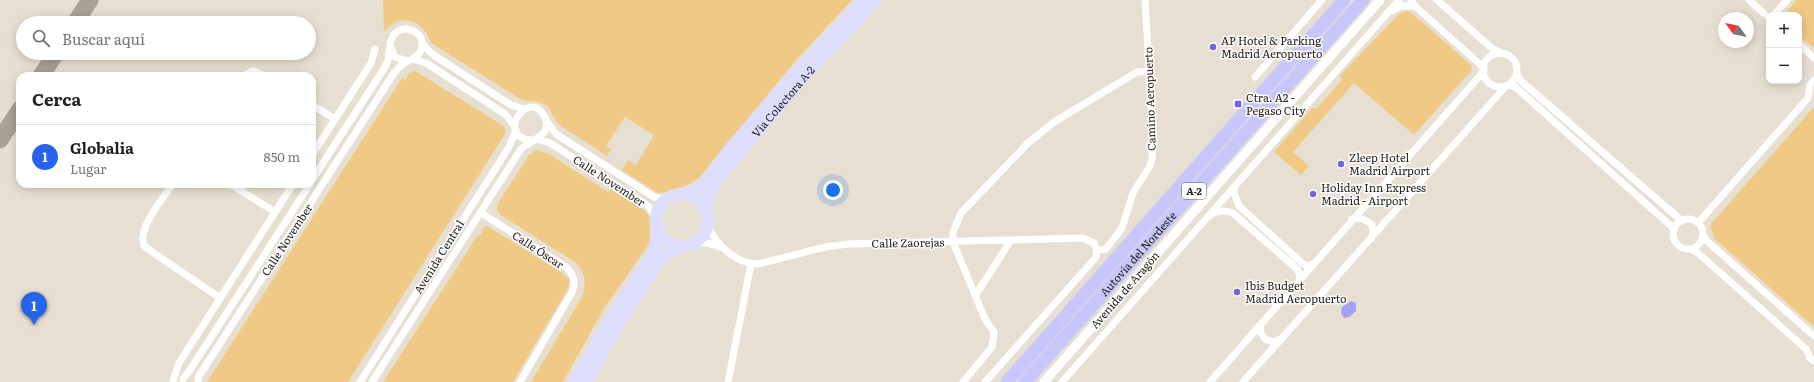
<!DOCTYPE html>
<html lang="es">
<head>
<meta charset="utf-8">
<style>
  :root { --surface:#fff; --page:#f6f6f6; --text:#222; --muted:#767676; --line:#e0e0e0; --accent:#2563eb }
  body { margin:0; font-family:Literata,serif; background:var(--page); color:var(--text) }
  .controls { position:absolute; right:12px; top:12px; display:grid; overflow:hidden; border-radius:8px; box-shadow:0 2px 10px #0003 }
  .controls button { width:36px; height:36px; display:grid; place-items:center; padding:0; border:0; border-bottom:1px solid var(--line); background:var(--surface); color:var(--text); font:20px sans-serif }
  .compass { position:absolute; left:1718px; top:12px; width:36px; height:36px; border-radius:50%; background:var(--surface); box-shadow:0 2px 10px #0003; rotate:303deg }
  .you { position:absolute; left:833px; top:190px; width:14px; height:14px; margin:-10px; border:3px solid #fff; border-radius:50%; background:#1a73e8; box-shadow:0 0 0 6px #1a73e833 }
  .badge { display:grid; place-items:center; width:26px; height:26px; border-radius:50%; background:var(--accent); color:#fff; font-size:13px; font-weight:700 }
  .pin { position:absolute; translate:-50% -33px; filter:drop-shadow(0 1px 2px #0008) }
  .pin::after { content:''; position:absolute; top:21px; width:14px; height:12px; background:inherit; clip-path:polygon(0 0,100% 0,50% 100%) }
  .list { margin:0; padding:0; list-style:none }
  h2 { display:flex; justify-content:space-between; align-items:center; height:52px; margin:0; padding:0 16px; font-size:17px }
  h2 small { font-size:13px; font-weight:400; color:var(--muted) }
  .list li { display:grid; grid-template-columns:26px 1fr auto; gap:12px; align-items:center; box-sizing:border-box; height:64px; padding:0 16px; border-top:1px solid var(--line) }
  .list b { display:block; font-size:15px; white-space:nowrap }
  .list p { margin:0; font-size:13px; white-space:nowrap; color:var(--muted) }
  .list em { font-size:13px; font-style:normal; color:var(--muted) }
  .icon { flex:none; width:22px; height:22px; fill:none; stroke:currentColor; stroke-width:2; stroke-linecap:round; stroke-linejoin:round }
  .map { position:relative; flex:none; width:1814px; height:382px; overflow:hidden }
  .search { position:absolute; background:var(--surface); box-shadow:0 2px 10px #0003; left:16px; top:16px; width:300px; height:44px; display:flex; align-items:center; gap:10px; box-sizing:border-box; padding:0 14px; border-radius:22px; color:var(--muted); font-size:15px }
  .panel { position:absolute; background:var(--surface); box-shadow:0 2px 10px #0003; left:16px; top:72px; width:300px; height:116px; border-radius:12px }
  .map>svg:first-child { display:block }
  .green { fill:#f0ca84 }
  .water { fill:#a4a1f4 }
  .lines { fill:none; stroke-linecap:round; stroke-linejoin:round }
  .taxiway { stroke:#a7a196; stroke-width:17 }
  .minor { stroke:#fff; stroke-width:7 }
  .tertiary { stroke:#fff; stroke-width:9 }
  .primary { stroke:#ddddfd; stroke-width:12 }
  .motorway { stroke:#c7c7fc; stroke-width:13 }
  .poi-dot { fill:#7365e0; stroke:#fff; stroke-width:1.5 }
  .labels { text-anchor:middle; stroke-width:3; stroke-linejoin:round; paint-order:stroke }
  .shield { fill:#fff; stroke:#666460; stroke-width:1 }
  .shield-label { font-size:10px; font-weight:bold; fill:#24211c }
  .poi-label { font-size:11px; fill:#24211c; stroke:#fff; text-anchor:start }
  .street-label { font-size:11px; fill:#24211c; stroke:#fff }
</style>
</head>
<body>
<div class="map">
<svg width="1814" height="382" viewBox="0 0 1814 382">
  <rect width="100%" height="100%" fill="#e7e0d2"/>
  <path class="green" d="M383,0H852L797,59L699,178C693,184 665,194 658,193L622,170L628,160L636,165L654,135L625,117L606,146L611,149L607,156L558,124L548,107L540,102L522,100L431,43C424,20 400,11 384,32Z
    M1796,0H1814V48L1799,35V15H1785Z
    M1409,11L1471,65L1472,70L1414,135L1354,83L1293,152L1309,166L1301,175L1274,152L1312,108L1316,109L1342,80L1340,75L1401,12Z
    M415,71L504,126L506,130L505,134L348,382H207L402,78L405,80L408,76L407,74Z
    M1814,107V327L1714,238L1710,225Z
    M537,150L549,154L608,192L610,189L644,210L649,216L651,241L603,310L563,382H531L582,297C587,284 585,273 576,263L501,215L497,210V205L529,155Z
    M487,226L561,272L569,279V286L566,292L513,382H383L478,235L480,236L483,232L481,230L482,228Z"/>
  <path class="water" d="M1351,301L1356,303V311L1349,317L1344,318L1341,313L1342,307Z"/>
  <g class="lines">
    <path class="taxiway" d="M75,23L90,0
      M41,76L56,53
      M0,140L20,109"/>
    <path class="minor" d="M1411,0L1415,6L1484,68
      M1437,0L1493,49L1501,53
      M1749,0L1769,18
      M1392,11L1401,6H1415
      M1774,15L1787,0
      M422,43L432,54L511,105L525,109
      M1799,44L1814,58
      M1483 70a17 17 0 1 1 34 0a17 17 0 1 1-34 0Z
      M412,59L426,63L505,114L514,125
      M1517,74L1520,80L1528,87L1682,221
      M243,76L253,71L265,76
      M1255,77L1322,0
      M1509,85L1514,86L1522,93L1671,226L1674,230
      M312,105L335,119
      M547,122L556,134L654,197L665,200
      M537,139L550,143L648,206L656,217
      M312,155L371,63L375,49
      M312,180L385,67L388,60L390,48
      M173,184C163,198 135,231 145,247L220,298
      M230,184L275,212
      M1235,186L1234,193L1239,206L1302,263L1307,266L1313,264
      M481,213L566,267C574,275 576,282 572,292L520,382
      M1211,215C1218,210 1225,210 1233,213L1297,269L1299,273L1300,279
      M1352,219C1361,217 1365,219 1372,225L1373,233L1371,239
      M1673 234a15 15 0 1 1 30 0a15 15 0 1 1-30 0Z
      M1698,223L1808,98L1810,85L1814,80
      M707,225C717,245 735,264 759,264L825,247L848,244L1083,238L1094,243L1097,250
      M1703,235L1707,241L1814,336
      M695,242L708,243L720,247
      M1691,249L1698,253L1806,349L1810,358L1814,361
      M1097,250L1106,249L1122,228L1133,193L1150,166L1152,158L1153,136L1145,0
      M975,296L1011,240
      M1261,324L1260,331L1265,339L1273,342L1281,339
      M183,379L190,370L310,184
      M173,381L179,363L293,184
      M198,382L199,376L394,73C398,69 402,63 408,61C413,58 417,58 420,52C432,31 393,16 390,46L395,57L407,61
      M360,382L509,147L516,130
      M372,382L521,149C531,140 555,134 544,116C528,87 494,138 532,140
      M728,382L751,264
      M963,382L992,347L994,332L985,319L953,242V232L961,213L1029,142L1054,122L1137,72L1150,71
      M985,382L1090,264L1096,257L1097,250
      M1062,382L1399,0
      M1210,382L1484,71
      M1243,382L1506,86"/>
    <path class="tertiary" d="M1044,382L1380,0"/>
    <g class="primary">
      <path d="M685,194L700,187L705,181L733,145L800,68L864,0"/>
      <circle cx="682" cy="220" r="26"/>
      <path id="s1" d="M707,212V203L712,187L741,151L807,74L876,0"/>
      <path d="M574,382L611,319L654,251L658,228"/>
      <path d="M586,382L620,322L656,266L664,256L682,246"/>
    </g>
    <g class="motorway">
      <path d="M1007,382L1344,0"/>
      <path id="s2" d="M1025,382L1363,0"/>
    </g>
  </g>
  <g class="poi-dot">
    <circle cx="1213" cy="47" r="4"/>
    <rect x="1234" y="100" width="8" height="8" rx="2"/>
    <circle cx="1341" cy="164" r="4"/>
    <circle cx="1313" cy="194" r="4"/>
    <circle cx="1237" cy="292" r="4"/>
  </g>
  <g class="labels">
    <rect class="shield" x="1182" y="183" width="24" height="16" rx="3"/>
    <g class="shield-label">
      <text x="1194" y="195">A-2</text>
    </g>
    <g class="poi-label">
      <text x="1221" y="45">AP Hotel &amp; Parking<tspan x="1221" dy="13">Madrid Aeropuerto</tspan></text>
      <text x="1246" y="102">Ctra. A2 -<tspan x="1246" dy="13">Pegaso City</tspan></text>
      <text x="1349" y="162">Zleep Hotel<tspan x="1349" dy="13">Madrid Airport</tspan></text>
      <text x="1321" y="192">Holiday Inn Express<tspan x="1321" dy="13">Madrid - Airport</tspan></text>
      <text x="1245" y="290">Ibis Budget<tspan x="1245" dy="13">Madrid Aeropuerto</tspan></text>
    </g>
    <g class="street-label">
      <text transform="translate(1150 99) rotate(-92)" y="4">Camino Aeropuerto</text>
      <text dy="4" stroke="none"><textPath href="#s1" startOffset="137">Vía Colectora A-2</textPath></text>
      <text transform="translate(609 181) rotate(33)" y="4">Calle November</text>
      <text transform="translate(287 240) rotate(-57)" y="4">Calle November</text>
      <text transform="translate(908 243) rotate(-1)" y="4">Calle Zaorejas</text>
      <text transform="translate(538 250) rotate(33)" y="4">Calle Óscar</text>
      <text dy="4" stroke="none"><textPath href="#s2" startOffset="171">Autovía del Nordeste</textPath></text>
      <text transform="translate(439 257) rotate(-58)" y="4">Avenida Central</text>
      <text transform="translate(1125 290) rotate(-49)" y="4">Avenida de Aragón</text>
    </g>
  </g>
</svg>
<div class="controls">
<button>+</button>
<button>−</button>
</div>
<svg class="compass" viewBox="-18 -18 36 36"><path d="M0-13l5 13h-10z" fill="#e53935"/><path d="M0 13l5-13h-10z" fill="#767676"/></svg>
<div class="you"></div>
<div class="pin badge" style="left:34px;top:325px">1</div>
<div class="search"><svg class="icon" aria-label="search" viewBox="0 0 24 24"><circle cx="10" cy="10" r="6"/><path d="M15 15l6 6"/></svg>Buscar aquí</div>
<section class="panel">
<h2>Cerca<small></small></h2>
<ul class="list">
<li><span class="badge">1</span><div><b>Globalia</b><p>Lugar</p></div><em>850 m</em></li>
</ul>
</section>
</div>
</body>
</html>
